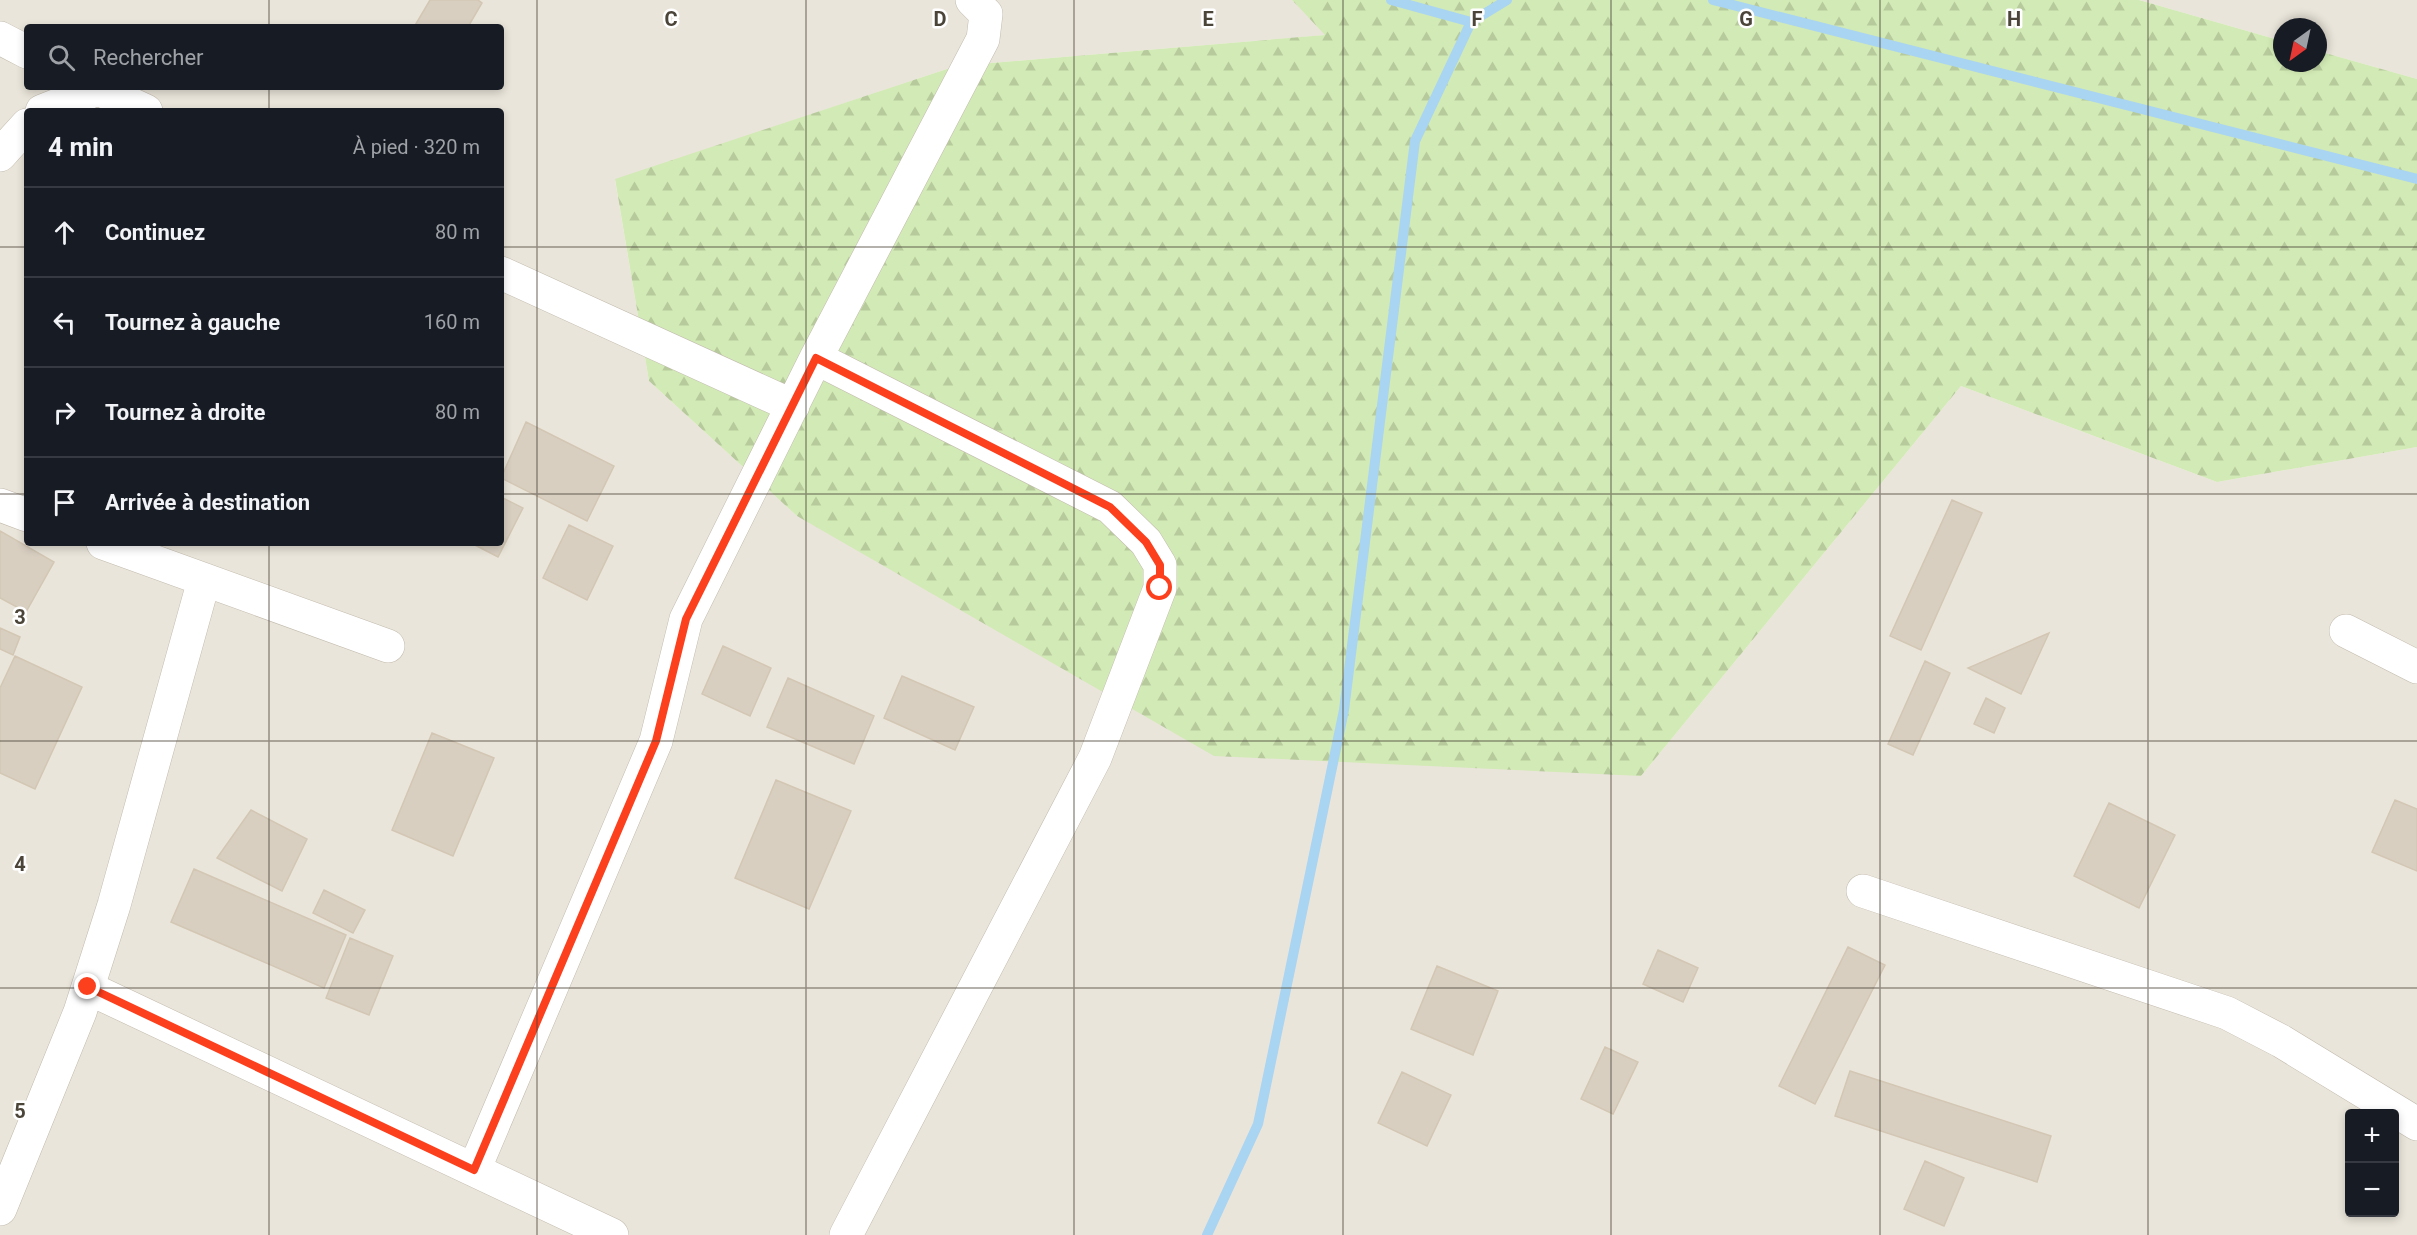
<!DOCTYPE html>
<html lang="fr">
<head>
<meta charset="utf-8">
<style>
  :root { --surface:#171b24; --page:#242831; --text:#f1f3f6; --muted:#9ea1a6; --line:#363941 }
  body { margin:0; font-family:Roboto,sans-serif; background:var(--page); color:var(--text) }
  .controls { position:absolute; right:18px; bottom:18px; display:grid; overflow:hidden; border-radius:6px; box-shadow:0 3px 9px #0003 }
  .controls button { width:54px; height:54px; display:grid; place-items:center; padding:0; border:0; border-bottom:2px solid var(--line); background:var(--surface); color:var(--text); font:30px sans-serif }
  .compass { position:absolute; left:2273px; top:18px; width:54px; height:54px; border-radius:50%; background:var(--surface); box-shadow:0 3px 9px #0003; rotate:213deg }
  .stop { position:absolute; width:18px; height:18px; margin:-14px; border:4px solid #fc3f1d; border-radius:50%; background:#fff }
  .stop.end { background:#fc3f1d; border-color:#fff; box-shadow:0 2px 6px #0008 }
  .list { margin:0; padding:0; list-style:none }
  h2 { display:flex; justify-content:space-between; align-items:center; height:78px; margin:0; padding:0 24px; font-size:26px }
  h2 small { font-size:20px; font-weight:400; color:var(--muted) }
  .list li { display:grid; grid-template-columns:39px 1fr auto; gap:18px; align-items:center; box-sizing:border-box; height:90px; padding:0 24px; border-top:2px solid var(--line) }
  .list b { display:block; font-size:22px; white-space:nowrap }
  .list em { font-size:20px; font-style:normal; color:var(--muted) }
  .icon { flex:none; width:33px; height:33px; fill:none; stroke:currentColor; stroke-width:2; stroke-linecap:round; stroke-linejoin:round }
  .map { position:relative; flex:none; width:2417px; height:1235px; overflow:hidden }
  .search { position:absolute; background:var(--surface); box-shadow:0 3px 9px #0003; left:24px; top:24px; width:480px; height:66px; display:flex; align-items:center; gap:15px; box-sizing:border-box; padding:0 21px; border-radius:6px; color:var(--muted); font-size:22px }
  .panel { position:absolute; background:var(--surface); box-shadow:0 3px 9px #0003; left:24px; top:108px; width:480px; height:438px; border-radius:6px }
  .map>svg:first-child { display:block }
  .residential { fill:#eae5da; fill-rule:evenodd }
  .forest { fill:url(#forest-firs) }
  .lines { fill:none; stroke-linecap:round; stroke-linejoin:round }
  .stream { stroke:#a9d4f2; stroke-width:10 }
  .building { fill:#d8cfc1; stroke:#d3c7b4; stroke-width:1.5 }
  .street-casing { stroke:#c2bbae; stroke-width:34 }
  .street { stroke:#fff; stroke-width:33 }
  .route { stroke:#fc3f1d; stroke-width:8 }
  .grid { fill:none; stroke:#4b4439; stroke-width:1.5; stroke-opacity:0.55 }
  .grid-label { font-size:20px; text-anchor:middle; font-weight:bold; fill:#4b4439; stroke:#fff; stroke-width:5; stroke-linejoin:round; paint-order:stroke }
</style>
</head>
<body>
<div class="map">
<svg width="2417" height="1235" viewBox="0 0 2417 1235">
  <defs>
    <pattern id="forest-firs" width="22" height="20" patternUnits="userSpaceOnUse" patternTransform="scale(1.5)"><rect width="22" height="20" fill="#d2eab5"/><path d="M5 1l3.5 6h-7zM16 11l3.5 6h-7z" fill="#b6ca9c"/></pattern>
  </defs>
  <rect width="100%" height="100%" fill="#f6f3ec"/>
  <path class="residential" d="M0,0H1292L1326,35L956,66L615,180L649,381L797,516L1641,776L1961,386L2217,482L2417,447V1235H0ZM27,27H501V87H27ZM27,111H501V543H27ZM2350,1114H2394V1212H2350Z
    M2139,0H2417V79L2318,51V27H2282V41Z"/>
  <path class="forest" d="M1292,0H2139L2282,41V63H2318V51L2417,79V447L2217,482L1961,386L1641,776L1214,756L797,516L649,381L615,179L956,66L1325,35Z"/>
  <g class="lines">
    <path class="stream" d="M1391,0L1471,22L1507,0
      M1713,0L2417,179
      M1207,1235L1258,1124L1344,710L1415,141L1471,22"/>
  </g>
  <path class="building" d="M430,0H478L482,3L468,27H414Z
    M526,422L614,466L587,521L501,478Z
    M501,497L523,508L498,557L471,543H501Z
    M1952,500L1982,513L1921,650L1890,636Z
    M569,525L613,546L587,600L543,578Z
    M0,531L54,562L26,612L0,598Z
    M0,628L20,637L13,655L0,649Z
    M2049,633L2021,694L1968,668Z
    M723,646L771,668L750,716L702,694Z
    M15,656L82,687L35,789L0,773V688Z
    M1925,661L1950,673L1913,755L1888,744Z
    M902,676L974,707L955,750L884,718Z
    M788,678L874,716L854,764L767,727Z
    M1986,698L2005,708L1994,733L1974,724Z
    M432,733L494,758L453,856L392,830Z
    M776,780L851,811L809,909L735,878Z
    M2395,800L2417,809V871L2372,852Z
    M2109,803L2175,835L2139,908L2074,876Z
    M251,810L307,839L282,891L217,858Z
    M194,869L346,935L324,988L171,922Z
    M324,890L365,910L353,933L313,913Z
    M350,938L393,956L369,1015L326,998Z
    M1848,947L1885,965L1815,1104L1779,1086Z
    M1658,950L1698,968L1683,1002L1643,984Z
    M1437,966L1498,991L1473,1055L1411,1029Z
    M1605,1047L1638,1062L1613,1114L1581,1099Z
    M1850,1071L2051,1136L2037,1182L1835,1116Z
    M1402,1072L1451,1095L1427,1146L1378,1123Z
    M1925,1161L1964,1178L1944,1226L1904,1209Z"/>
  <g class="lines">
    <defs>
      <path id="street" d="M0,38L27,52
        M94,87L146,111
        M42,111L98,89
        M0,155L27,125
        M501,273L793,406
        M816,358L1110,507L1146,542L1160,565V588L1095,758L846,1235
        M0,505L27,515
        M103,543L388,646
        M2346,631L2417,667
        M1863,891L2227,1013L2281,1041L2417,1124
        M88,988L612,1235
        M474,1170L656,741L686,619L816,358L983,39L986,14L972,0
        M0,1209L80,1012L114,905L204,580"/>
    </defs>
    <use href="#street" class="street-casing"/>
    <use href="#street" class="street"/>
  </g>
  <g class="lines">
    <path class="route" d="M88,987L474,1170L656,741L686,619L816,358L1110,507L1146,542L1160,565V588"/>
  </g>
  <path class="grid" d="M269,0V27M537,0V1235M806,0V1235M1074,0V1235M1343,0V1235M1611,0V1235M1880,0V1235M2148,0V1235M269,87V111M0,247H27M501,247H2417M0,494H27M501,494H2417M269,543V1235M0,741H2417M0,988H2417"/>
  <g class="grid-label">
    <text x="671" y="26">C</text>
    <text x="940" y="26">D</text>
    <text x="1208" y="26">E</text>
    <text x="1477" y="26">F</text>
    <text x="1746" y="26">G</text>
    <text x="2014" y="26">H</text>
    <text x="20" y="624">3</text>
    <text x="20" y="871">4</text>
    <text x="20" y="1118">5</text>
  </g>
</svg>
<div class="controls">
<button>+</button>
<button>−</button>
</div>
<svg class="compass" viewBox="-18 -18 36 36"><path d="M0-13l5 13h-10z" fill="#e53935"/><path d="M0 13l5-13h-10z" fill="#9ea1a6"/></svg>
<div class="stop" style="left:1160px;top:588px"></div>
<div class="stop end" style="left:88px;top:987px"></div>
<div class="search"><svg class="icon" aria-label="search" viewBox="0 0 24 24"><circle cx="10" cy="10" r="6"/><path d="M15 15l6 6"/></svg>Rechercher</div>
<section class="panel">
<h2>4 min<small>À pied · 320 m</small></h2>
<ul class="list">
<li><svg class="icon" aria-label="ahead" viewBox="0 0 24 24"><path d="M12 20V5M6 11l6-6 6 6"/></svg><div><b>Continuez</b></div><em>80 m</em></li>
<li><svg class="icon" aria-label="left" viewBox="0 0 24 24"><path d="M17 20v-9H6M10 6l-5 5 5 5"/></svg><div><b>Tournez à gauche</b></div><em>160 m</em></li>
<li><svg class="icon" aria-label="right" viewBox="0 0 24 24"><path d="M7 20v-9h11M14 6l5 5-5 5"/></svg><div><b>Tournez à droite</b></div><em>80 m</em></li>
<li><svg class="icon" aria-label="arrive" viewBox="0 0 24 24"><path d="M6 21V4h12l-3 4 3 4H6"/></svg><div><b>Arrivée à destination</b></div></li>
</ul>
</section>
</div>
</body>
</html>
